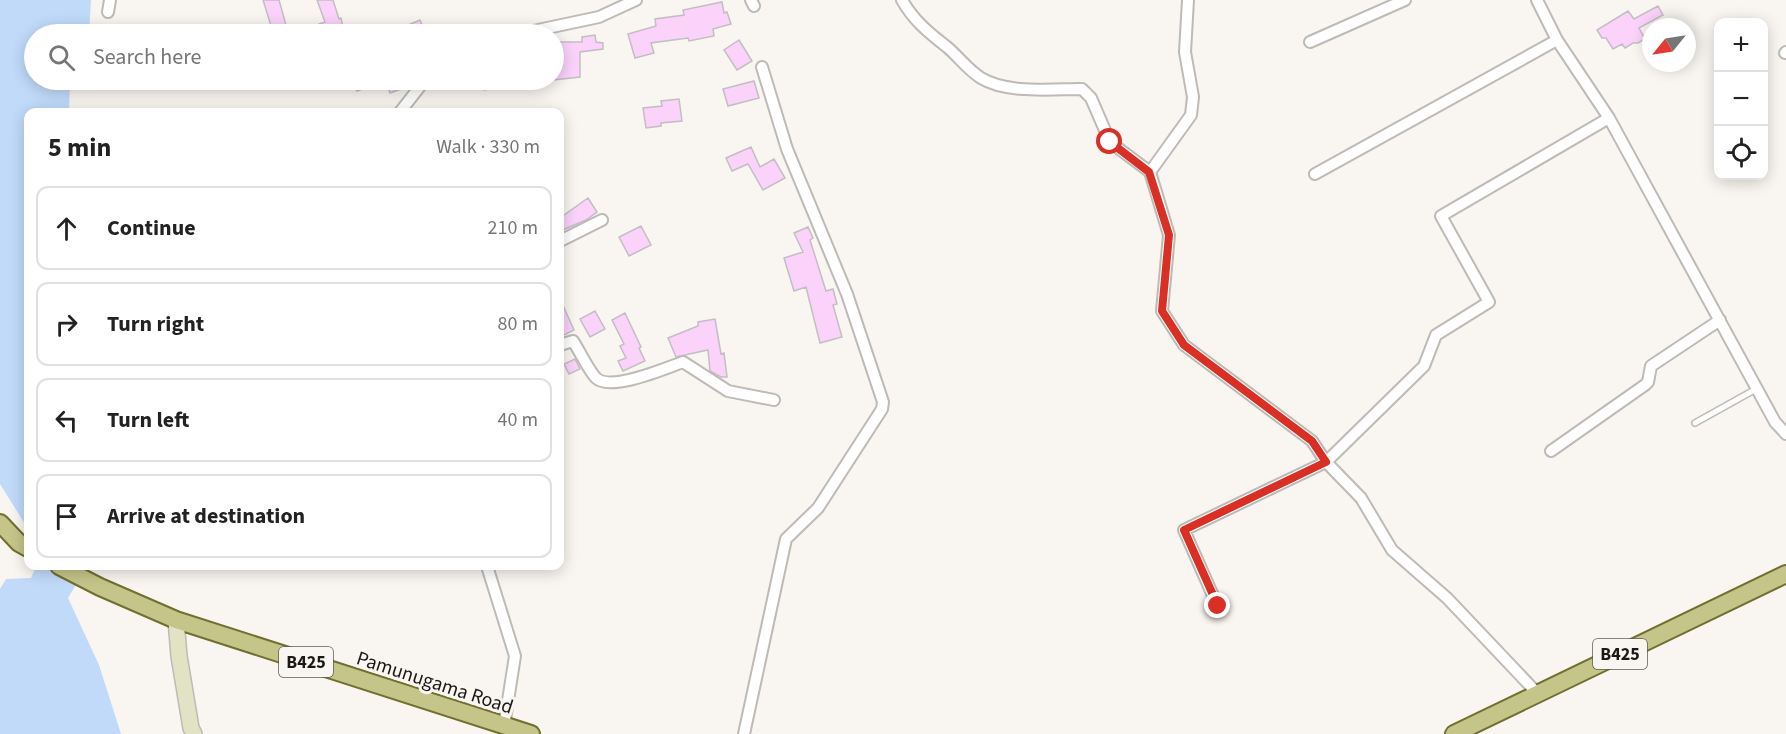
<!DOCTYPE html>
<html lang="en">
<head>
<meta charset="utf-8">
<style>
  :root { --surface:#fff; --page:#f6f6f6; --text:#222; --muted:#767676; --line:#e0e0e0 }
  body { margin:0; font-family:"Source Sans 3",sans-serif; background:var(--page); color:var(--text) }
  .controls { position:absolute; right:18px; top:18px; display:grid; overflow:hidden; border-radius:12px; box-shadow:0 3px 15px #0003 }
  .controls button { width:54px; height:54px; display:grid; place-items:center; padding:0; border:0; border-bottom:2px solid var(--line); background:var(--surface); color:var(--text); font:30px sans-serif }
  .compass { position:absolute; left:1642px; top:18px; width:54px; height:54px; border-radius:50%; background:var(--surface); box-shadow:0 3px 15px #0003; rotate:240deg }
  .stop { position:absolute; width:18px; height:18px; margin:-14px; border:4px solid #d93025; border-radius:50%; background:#fff }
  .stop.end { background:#d93025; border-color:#fff; box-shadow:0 2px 6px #0008 }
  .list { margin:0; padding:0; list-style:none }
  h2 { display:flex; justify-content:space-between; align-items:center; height:78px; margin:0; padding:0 24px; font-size:26px }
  h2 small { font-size:20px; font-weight:400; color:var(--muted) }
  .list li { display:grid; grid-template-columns:39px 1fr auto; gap:18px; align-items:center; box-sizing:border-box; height:84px; margin:0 12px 12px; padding:0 12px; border:2px solid var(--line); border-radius:12px }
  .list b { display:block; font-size:22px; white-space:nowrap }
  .list em { font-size:20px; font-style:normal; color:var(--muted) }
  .icon { flex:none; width:33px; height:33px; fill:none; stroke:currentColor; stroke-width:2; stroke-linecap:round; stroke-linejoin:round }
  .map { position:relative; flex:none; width:1786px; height:734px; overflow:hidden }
  .search { position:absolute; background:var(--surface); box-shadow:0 3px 15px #0003; left:24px; top:24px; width:540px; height:66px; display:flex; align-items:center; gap:15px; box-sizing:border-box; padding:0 21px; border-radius:33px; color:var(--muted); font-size:22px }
  .panel { position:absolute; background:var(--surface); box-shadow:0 3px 15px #0003; left:24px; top:108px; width:540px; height:462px; border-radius:12px }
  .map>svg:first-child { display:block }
  .water { fill:#c1dafa }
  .building { fill:#fad2fa; stroke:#c3bec3; stroke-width:1.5 }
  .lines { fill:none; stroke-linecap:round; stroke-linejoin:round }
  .lane-casing { stroke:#bebab5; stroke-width:8 }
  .street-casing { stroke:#bebab5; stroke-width:14 }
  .secondary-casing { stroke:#bebab5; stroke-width:18 }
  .primary-casing { stroke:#706f2e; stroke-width:20 }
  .lane { stroke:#fff; stroke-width:5 }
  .street { stroke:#fff; stroke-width:10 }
  .secondary { stroke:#e2e2c4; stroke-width:15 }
  .primary { stroke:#c5c489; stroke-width:16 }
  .route { stroke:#d93025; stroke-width:8 }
  .labels { text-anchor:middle; stroke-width:6; stroke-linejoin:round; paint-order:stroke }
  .shield { fill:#f9f5f0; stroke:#5d5b58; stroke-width:1.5 }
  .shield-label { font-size:18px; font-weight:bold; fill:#1a1917 }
  .street-label { font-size:20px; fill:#1a1917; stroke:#f9f5f0 }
</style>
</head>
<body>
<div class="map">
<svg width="1786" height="734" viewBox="0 0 1786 734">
  <rect width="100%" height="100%" fill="#f9f5f0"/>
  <path class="water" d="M0,0H91L89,34H34V80H70L69,112H28V529L0,484Z
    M36,566H87L68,598L99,665L121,734H0V589L6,579L31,578Z"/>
  <path class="building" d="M263,0H279L286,25L272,29Z
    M317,0H333L339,19L341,18L344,32L335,34H321L319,24L325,22Z
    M722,2L724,13L727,12L731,24L713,29L714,36L689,41L688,38L651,43L654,53L635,58L628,34L656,26L655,19L684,15L683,10Z
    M1658,6L1663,15L1639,28L1645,39L1638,43H1633L1625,48L1622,44L1613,49L1606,38H1602L1597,30L1628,11L1634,19Z
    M420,20L426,34H387Z
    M595,35L596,42L603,43V49L580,52V77L554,80V57H559V42H582V37Z
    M739,40L752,61L737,70L724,50Z
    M353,80H384L385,81L357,91Z
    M385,80H416L412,85L390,93Z
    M482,80H513V85L484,90Z
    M754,81L759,98L728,106L723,89Z
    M679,99L682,121L661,123V126L646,128L643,108L662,106L661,101Z
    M751,147L760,167L774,159L785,178L763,190L748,164L732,171L726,158Z
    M588,198L597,212L586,220L560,231V218Z
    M641,226L651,245L629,256L619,237Z
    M808,227L813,238L810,240L826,291L833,289L837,304L833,305L842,337L820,343L806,287L794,291L784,258L803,252L794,233Z
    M560,299L574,330L560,337Z
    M595,311L605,329L590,337L580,319Z
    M625,313L641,347L639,348L645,361L623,371L618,361L626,358L620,346L624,344L612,320Z
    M715,319L721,354L724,353L727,377H721L710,371L708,350L676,357L668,338L698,326V322Z
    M575,359L580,369L569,374L564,364Z"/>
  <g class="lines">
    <defs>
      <path id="lane" d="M1695,423L1756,389"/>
      <path id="street" d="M751,0L754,6
        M902,0C913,20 929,33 947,47C958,56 968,70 981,78C1007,94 1052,89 1082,89L1091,98L1110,142L1150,172L1169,235L1162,311L1184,345L1312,441L1326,462L1361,498L1392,550L1447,598L1537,693
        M1537,0L1557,40L1609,118L1775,422L1786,434
        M108,12L110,0
        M519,34L599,17L636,0
        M1310,42L1405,0
        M1785,53L1786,52
        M400,112L425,80
        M1150,172L1191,115L1193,97L1185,52L1188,0
        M1315,174L1557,40
        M560,241L602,220
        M560,345L573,341C579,350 589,371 596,378C611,392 666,368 683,362L728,391L774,400
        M1551,451L1645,385L1648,382L1651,366L1720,320
        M487,566L515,656L504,726
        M1218,607L1184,530L1326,462L1424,366L1436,335L1489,302L1441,216L1609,118
        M744,734L786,539L818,508L882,409L883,402L847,294L787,149L762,67"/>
      <path id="secondary" d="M176,620L179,656L191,728L194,734"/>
      <path id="primary" d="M0,523L19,543L28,548
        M59,566L100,587L176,620L531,734
        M1454,734L1786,574"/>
    </defs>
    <use href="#lane" class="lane-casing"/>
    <use href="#street" class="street-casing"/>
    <use href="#secondary" class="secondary-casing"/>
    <use href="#primary" class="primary-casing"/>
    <use href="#lane" class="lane"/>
    <use href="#street" class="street"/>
    <use href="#secondary" class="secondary"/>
    <use href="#primary" class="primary"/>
  </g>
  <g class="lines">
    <path class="route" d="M1110,142L1149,172L1169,235L1162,311L1184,345L1312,441L1326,462L1184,530L1218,606"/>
  </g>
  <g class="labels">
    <g class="shield">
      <rect x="1593" y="639" width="54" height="30" rx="4.5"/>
      <rect x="279" y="647" width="54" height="30" rx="4.5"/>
    </g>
    <g class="shield-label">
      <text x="1620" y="660">B425</text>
      <text x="306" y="668">B425</text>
    </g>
    <g class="street-label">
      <text transform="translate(435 682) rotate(18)" y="7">Pamunugama Road</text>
    </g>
  </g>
</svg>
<div class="controls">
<button>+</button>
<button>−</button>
<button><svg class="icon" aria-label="locate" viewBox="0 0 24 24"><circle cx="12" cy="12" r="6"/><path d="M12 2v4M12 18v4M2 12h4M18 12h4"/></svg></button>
</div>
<svg class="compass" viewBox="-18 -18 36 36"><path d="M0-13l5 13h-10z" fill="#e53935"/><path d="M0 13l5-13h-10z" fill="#767676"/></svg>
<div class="stop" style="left:1110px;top:142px"></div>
<div class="stop end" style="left:1218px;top:606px"></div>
<div class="search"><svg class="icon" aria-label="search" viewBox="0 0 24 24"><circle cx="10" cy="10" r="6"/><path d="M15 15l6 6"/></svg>Search here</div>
<section class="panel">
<h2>5 min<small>Walk · 330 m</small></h2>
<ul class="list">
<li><svg class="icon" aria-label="ahead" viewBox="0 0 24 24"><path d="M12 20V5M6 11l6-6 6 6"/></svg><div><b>Continue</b></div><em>210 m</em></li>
<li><svg class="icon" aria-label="right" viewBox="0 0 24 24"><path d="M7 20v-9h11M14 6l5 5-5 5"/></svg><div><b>Turn right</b></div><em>80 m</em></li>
<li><svg class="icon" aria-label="left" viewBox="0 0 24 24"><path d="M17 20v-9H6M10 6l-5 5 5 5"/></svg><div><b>Turn left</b></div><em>40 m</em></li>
<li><svg class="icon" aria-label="arrive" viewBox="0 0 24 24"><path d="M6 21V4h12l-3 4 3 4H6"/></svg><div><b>Arrive at destination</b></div></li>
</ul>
</section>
</div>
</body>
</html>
